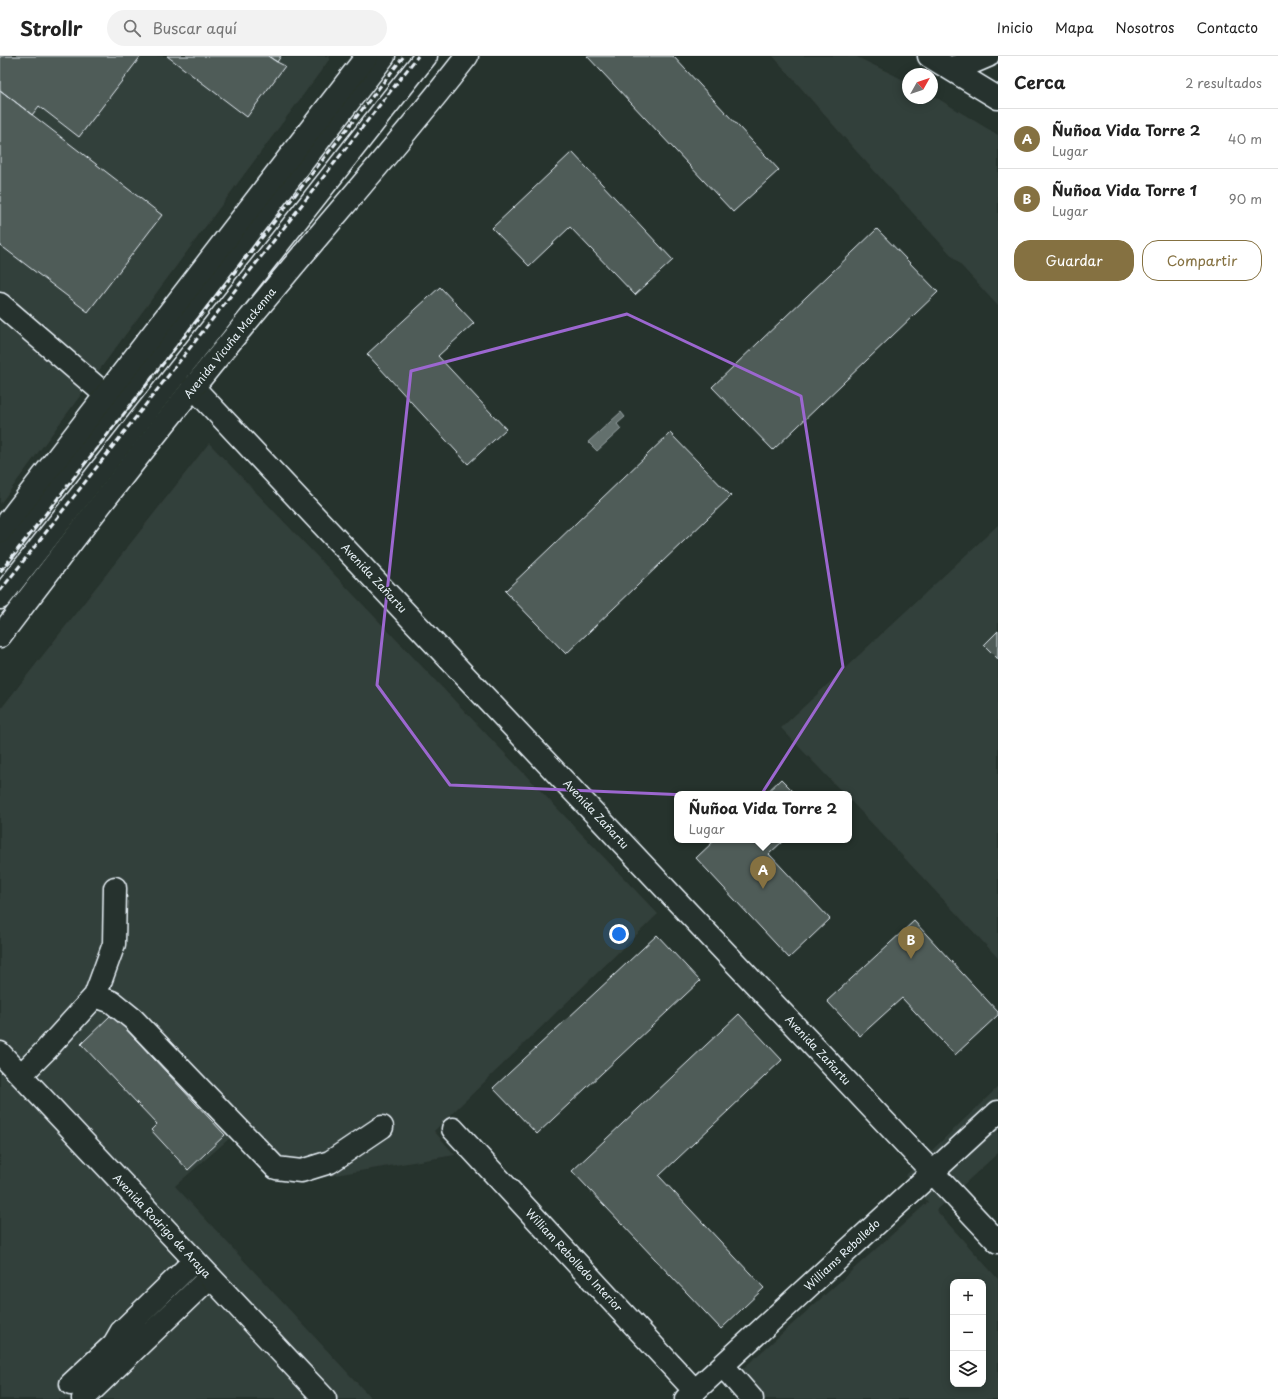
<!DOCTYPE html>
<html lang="es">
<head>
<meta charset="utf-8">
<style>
  :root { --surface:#fff; --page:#f2f2f2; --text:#222; --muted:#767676; --line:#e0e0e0; --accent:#857141 }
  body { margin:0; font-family:"Playpen Sans",sans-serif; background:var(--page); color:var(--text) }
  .controls { position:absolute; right:12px; bottom:12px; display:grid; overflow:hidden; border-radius:8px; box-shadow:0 2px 10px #0003 }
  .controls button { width:36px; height:36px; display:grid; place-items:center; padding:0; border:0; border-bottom:1px solid var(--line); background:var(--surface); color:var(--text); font:20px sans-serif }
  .compass { position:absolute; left:902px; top:12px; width:36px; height:36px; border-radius:50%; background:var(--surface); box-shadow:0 2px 10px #0003; rotate:50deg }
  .you { position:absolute; left:619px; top:878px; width:14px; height:14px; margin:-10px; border:3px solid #fff; border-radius:50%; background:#1a73e8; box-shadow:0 0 0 6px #1a73e833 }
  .badge { display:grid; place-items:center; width:26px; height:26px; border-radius:50%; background:var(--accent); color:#fff; font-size:13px; font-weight:700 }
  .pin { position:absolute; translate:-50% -33px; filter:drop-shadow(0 1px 2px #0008) }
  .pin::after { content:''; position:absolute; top:21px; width:14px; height:12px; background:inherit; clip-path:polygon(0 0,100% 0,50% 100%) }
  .popup { position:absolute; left:674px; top:735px; width:178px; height:52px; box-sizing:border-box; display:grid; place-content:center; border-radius:8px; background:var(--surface); filter:drop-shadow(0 1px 3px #0005); font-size:13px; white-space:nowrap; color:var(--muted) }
  .popup b { font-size:15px; color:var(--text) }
  .popup::after { content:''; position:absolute; left:50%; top:100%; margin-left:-8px; border:8px solid transparent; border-top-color:var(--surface) }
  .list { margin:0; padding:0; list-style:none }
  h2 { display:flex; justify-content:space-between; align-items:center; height:52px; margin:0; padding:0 16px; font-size:17px }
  h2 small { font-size:13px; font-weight:400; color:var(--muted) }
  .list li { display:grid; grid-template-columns:26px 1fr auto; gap:12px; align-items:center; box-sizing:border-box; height:60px; padding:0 16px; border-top:1px solid var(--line) }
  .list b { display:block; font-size:15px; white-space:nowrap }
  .list p { margin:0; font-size:13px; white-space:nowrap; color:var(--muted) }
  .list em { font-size:13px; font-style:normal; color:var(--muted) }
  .actions { display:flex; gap:8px; padding:12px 16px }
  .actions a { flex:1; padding:9px 0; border:1px solid var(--accent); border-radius:16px; text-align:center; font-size:14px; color:var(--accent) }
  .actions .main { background:var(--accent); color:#fff }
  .icon { flex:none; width:22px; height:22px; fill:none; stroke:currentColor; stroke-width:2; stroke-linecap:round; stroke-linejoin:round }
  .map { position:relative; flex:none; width:998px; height:1343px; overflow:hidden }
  header { display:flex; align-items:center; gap:24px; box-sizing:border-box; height:56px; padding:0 20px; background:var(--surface); border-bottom:1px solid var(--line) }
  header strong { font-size:19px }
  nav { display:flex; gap:22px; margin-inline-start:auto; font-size:14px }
  .search { width:280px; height:36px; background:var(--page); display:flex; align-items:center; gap:10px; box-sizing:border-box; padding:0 14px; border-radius:22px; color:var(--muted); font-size:15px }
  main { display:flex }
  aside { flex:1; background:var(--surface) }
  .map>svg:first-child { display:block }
  .built { fill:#333f3a; fill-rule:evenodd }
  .water { fill:#636f6d; stroke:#98a3a5 }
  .building { fill:#505c59; stroke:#e8f1f8 }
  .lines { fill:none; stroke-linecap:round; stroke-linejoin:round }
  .minor-casing { stroke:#e8f1f8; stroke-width:25 }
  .major-casing { stroke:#e8f1f8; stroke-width:25 }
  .minor { stroke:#26332d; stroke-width:22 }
  .major { stroke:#26332d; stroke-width:22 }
  .rail { stroke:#e8f1f8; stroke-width:3; stroke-dasharray:6 3; stroke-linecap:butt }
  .marked { fill:none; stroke:#9c67d0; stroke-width:3; stroke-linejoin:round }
  .labels { text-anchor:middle; stroke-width:3; stroke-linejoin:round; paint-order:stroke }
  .street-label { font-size:11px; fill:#e8f1f8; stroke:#26332d }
</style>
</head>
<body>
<header>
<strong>Strollr</strong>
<div class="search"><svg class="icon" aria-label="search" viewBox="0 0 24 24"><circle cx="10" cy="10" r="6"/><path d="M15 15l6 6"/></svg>Buscar aquí</div>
<nav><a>Inicio</a><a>Mapa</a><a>Nosotros</a><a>Contacto</a></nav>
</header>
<main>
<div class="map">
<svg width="998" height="1343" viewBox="0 0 998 1343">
  <rect width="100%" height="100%" fill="#26332d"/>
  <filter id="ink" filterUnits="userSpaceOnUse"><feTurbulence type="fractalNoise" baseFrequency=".025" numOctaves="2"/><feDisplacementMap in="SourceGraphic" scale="8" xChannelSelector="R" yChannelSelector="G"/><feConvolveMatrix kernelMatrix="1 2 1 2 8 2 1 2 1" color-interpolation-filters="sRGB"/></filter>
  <g filter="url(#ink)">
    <path class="built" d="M0,0H329V4L0,448Z
      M773,0H855L908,26V42H932V39L998,79V250L857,96Z
      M209,387L658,858L434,1075L455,1099L300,1125L247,1067L175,1130L372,1343H0V654Z
      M998,469V902L849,743V738H844L781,672Z
      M998,1031V1097L936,1154L998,1223V1343H762L738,1317L928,1146L905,1120ZM953,1226H983V1328H953Z"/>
    <path class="water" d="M621,356L625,361L617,368L621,373L597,395L588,386Z"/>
    <path class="building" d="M0,0H141L79,81L39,50L32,59L0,34Z
      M167,0H268L277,6L285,10L247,61Z
      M268,0H281L277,6Z
      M587,0H673L779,114L733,156Z
      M0,34L162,159L88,256L0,189Z
      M572,96L673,204L635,239L570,171L529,210L492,172Z
      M877,173L938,236L773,394L712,331Z
      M440,231L474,267L438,300L506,373L468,408L367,298Z
      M670,377L731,440L566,598L505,535Z
      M998,575V603L984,589Z
      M781,723L796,738H765Z
      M715,784H784L769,798L830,863L789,902L696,802Z
      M914,865L998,956V959L955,999L902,942L860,980L827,945Z
      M657,879L700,925L537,1078L493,1032Z
      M112,958L225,1079L188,1114L151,1074L157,1068L81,988Z
      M739,958L782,1004L659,1120L764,1232L721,1273L572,1115Z"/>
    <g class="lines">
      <defs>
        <path id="minor" d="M0,248L107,340
          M193,331L998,1186
          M0,500L384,0
          M0,542L426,0
          M95,940L112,946L133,963L276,1112L301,1115L330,1106L382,1071
          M21,1019L46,994L95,940L114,888L115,832
          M453,1073L695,1335
          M723,1310L752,1343
          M71,1328L114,1288L121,1276L194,1205
          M83,1343L210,1221
          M686,1343L998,1056"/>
        <path id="major" d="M929,0L998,42
          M950,12L974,6L988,0
          M0,476L367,0
          M0,580C87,465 176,350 269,239C335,159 404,82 467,0
          M0,997L325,1343"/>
      </defs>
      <use href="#minor" class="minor-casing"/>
      <use href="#major" class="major-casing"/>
      <use href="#minor" class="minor"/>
      <use href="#major" class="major"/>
      <path class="rail" d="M0,516L404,0
        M0,535L418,0"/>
    </g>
  </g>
  <path class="marked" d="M627,258L801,340L843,611L759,742L450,729L377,629L411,315Z"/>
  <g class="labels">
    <g class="street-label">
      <text transform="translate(230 287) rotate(-51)" y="4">Avenida Vicuña Mackenna</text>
      <text transform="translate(374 522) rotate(47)" y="4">Avenida Zañartu</text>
      <text transform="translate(596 758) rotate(47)" y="4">Avenida Zañartu</text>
      <text transform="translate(818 994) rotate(47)" y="4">Avenida Zañartu</text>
      <text transform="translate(162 1170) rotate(47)" y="4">Avenida Rodrigo de Araya</text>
      <text transform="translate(842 1199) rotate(-43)" y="4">Williams Rebolledo</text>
      <text transform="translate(574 1204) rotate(47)" y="4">William Rebolledo Interior</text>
    </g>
  </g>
</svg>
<div class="controls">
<button>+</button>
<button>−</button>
<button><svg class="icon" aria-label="layers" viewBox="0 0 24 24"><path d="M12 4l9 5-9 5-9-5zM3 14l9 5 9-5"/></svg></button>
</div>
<svg class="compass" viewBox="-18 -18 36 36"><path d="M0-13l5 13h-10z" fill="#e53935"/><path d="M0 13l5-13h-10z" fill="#767676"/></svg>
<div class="you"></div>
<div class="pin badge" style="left:763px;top:833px">A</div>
<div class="popup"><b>Ñuñoa Vida Torre 2</b>Lugar</div>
<div class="pin badge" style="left:911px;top:903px">B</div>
</div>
<aside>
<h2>Cerca<small>2 resultados</small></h2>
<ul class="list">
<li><span class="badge">A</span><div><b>Ñuñoa Vida Torre 2</b><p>Lugar</p></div><em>40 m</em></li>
<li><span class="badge">B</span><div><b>Ñuñoa Vida Torre 1</b><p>Lugar</p></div><em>90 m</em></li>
</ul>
<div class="actions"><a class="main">Guardar</a><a>Compartir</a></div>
</aside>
</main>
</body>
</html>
